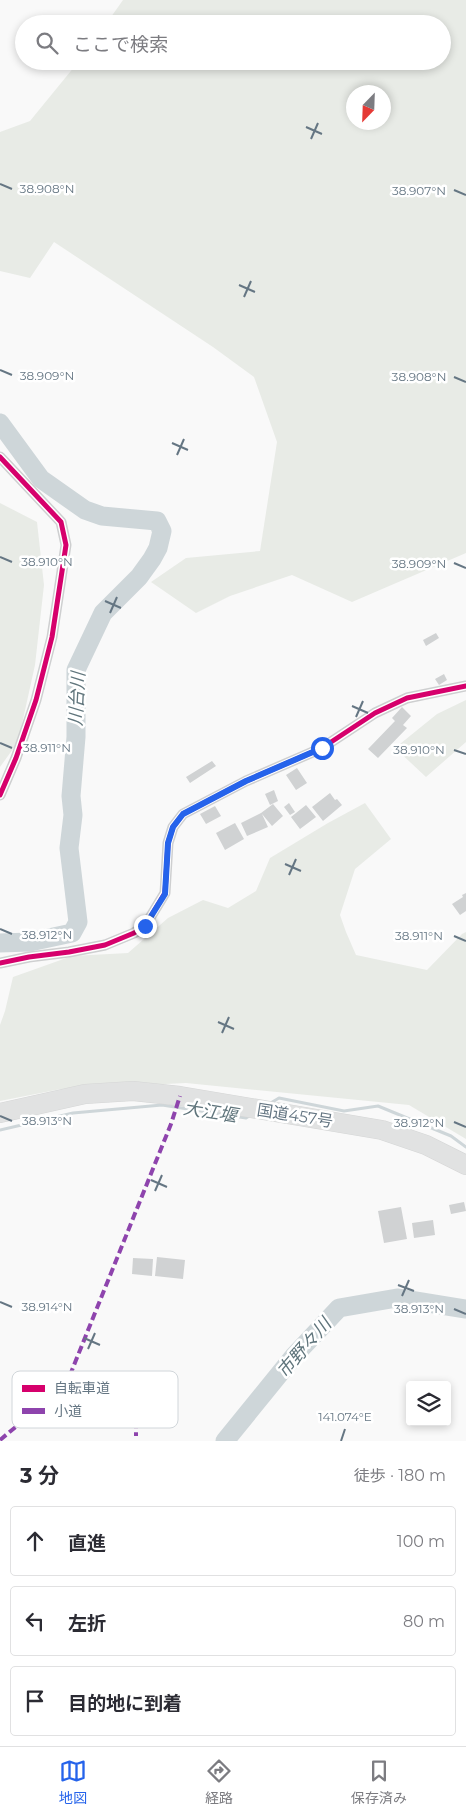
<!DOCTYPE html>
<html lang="ja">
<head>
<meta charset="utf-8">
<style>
  :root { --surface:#fff; --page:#f2f2f3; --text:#2b2b33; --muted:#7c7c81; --line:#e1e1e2; --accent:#2563eb }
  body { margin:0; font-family:Montserrat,"Noto Sans JP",sans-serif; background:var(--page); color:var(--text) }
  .controls { position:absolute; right:15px; bottom:15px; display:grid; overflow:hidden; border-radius:5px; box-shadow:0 2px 8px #0003 }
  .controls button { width:45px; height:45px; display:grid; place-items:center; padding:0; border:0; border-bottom:1px solid var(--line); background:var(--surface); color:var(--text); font:25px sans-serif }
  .compass { position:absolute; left:346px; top:85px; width:45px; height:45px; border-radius:50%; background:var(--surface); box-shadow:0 2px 8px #0003; rotate:203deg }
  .stop { position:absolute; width:15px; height:15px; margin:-11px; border:4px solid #2563eb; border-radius:50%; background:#fff }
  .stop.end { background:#2563eb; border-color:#fff; box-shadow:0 1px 5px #0008 }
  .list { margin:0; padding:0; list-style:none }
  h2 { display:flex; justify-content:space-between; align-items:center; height:65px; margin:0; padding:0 20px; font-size:21px }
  h2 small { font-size:16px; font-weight:400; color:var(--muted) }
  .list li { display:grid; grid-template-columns:32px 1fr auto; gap:15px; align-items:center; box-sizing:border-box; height:70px; margin:0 10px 10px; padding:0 10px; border:1px solid var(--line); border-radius:5px }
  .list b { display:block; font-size:19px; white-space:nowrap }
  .list em { font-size:16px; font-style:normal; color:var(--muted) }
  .icon { flex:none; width:28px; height:28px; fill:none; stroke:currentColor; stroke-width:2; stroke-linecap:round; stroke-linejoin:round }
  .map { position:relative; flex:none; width:466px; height:1441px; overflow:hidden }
  .search { position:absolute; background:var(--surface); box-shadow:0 2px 8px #0003; left:15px; right:15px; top:15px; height:55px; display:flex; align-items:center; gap:12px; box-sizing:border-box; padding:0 18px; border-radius:28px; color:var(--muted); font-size:19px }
  .sheet { height:305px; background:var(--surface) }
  nav { display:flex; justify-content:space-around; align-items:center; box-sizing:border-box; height:70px; border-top:1px solid var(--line); background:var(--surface); font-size:14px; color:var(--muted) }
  nav a { display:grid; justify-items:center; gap:2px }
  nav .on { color:var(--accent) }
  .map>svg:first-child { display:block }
  .green { fill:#e8ebe6; fill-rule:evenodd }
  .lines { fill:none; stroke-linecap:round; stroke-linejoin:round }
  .stream { stroke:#ced6d9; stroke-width:3 }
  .river { stroke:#ced6d9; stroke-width:19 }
  .building { fill:#d0d2d3 }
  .trunk-casing { stroke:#d5d6d6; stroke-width:20 }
  .minor { stroke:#cecfd0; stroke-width:11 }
  .trunk { stroke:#e1e2e2; stroke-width:19 }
  .quiet { stroke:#8e44ad; stroke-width:4; stroke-dasharray:8 4; stroke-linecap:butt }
  .cycleway-casing { stroke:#fff; stroke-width:8 }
  .cycleway { stroke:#d6006c; stroke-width:5 }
  .route { stroke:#2563eb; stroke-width:6 }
  .ticks { fill:none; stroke:#657683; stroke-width:2 }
  .labels { text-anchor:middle; stroke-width:5; stroke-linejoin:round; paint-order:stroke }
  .street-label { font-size:16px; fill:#657683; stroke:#fff }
  .water-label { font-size:18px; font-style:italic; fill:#60757c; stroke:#fff }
  .key { fill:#fff; stroke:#d1d6da; stroke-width:1 }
  .key-label { font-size:14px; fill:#657683 }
  .ticks-label { font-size:12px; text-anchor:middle; fill:#657683; stroke:#fff; stroke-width:5; stroke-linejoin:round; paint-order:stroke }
</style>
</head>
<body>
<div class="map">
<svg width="466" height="1441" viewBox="0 0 466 1441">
  <rect width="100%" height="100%" fill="#f9f9f9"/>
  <path class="green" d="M123,0H466V553L352,602L292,575L230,596L196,613L151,582L186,558L260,551L277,442L254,377L213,347L54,242L30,278L0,271V132L30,121L79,61H442V24H106ZM384,92V122H354V92Z
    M0,503L37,522L44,585L35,665L18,742L0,767Z
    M466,700V742L426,777L395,748L437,714Z
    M365,803L391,839L355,869L340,915L346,932L356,955L427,970L462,934L466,932V1139L409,1105L186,1083L61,1089L0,1101V1025L5,1011L13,977L72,956L128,953L168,918L203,900L228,908L256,891L270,858L328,823Z"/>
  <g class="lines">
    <path class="stream" d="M269,1104L279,1098L344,1111L378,1106L451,1136L466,1147
      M0,1130L73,1113L162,1105L246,1118L251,1115"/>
    <path class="river" d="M0,423L41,479L85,510L102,516L157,521L162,531L158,548L152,559L139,577L103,613L76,670V737L71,796L73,815L69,848L78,922L72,933L30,942L0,943
      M225,1441L294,1356L339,1308L397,1298L466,1309"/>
  </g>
  <path class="building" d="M436,633L439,638L426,646L423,640Z
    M444,674L447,680L439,685L435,679Z
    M402,707L411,716L403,725L407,728L378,758L368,749L395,721L392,718Z
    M212,761L216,766L190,783L186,777Z
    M297,768L307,783L296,790L286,775Z
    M274,790L278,801L270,805L265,794Z
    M330,793L335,800L337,799L342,805L323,821L312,807Z
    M289,803L295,812L290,815L284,807Z
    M273,804L283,816L272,826L262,814L268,827L247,836L241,823L261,813Z
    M306,805L316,817L300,829L291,817Z
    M215,806L221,816L206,824L200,814Z
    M235,823L244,839L225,850L216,833Z
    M466,893V911L460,915L452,904L463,897L462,895Z
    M464,1202L466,1211L451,1214L449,1205Z
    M401,1207L407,1239L384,1243L378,1211Z
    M433,1220L435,1235L414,1238L412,1223Z
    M157,1257L185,1260L183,1279L155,1276Z
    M133,1258L153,1259L152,1276L132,1274Z"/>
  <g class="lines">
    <defs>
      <path id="trunk" d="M0,1113L85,1094L133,1091L180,1096L382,1130L426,1145L466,1165"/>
    </defs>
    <use href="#trunk" class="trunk-casing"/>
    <path class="minor" d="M0,457L61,522L66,545L52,637L36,700L16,758L0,795
      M0,963L29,957L69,952L105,945L134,933L145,926L165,893L168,843L173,827L183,814L246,781L322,748L375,713L407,698L466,686"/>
    <use href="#trunk" class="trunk"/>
    <path class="quiet" d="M66,1385L136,1411V1436
      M0,1440L66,1385L171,1124L180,1096"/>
    <defs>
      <path id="cycleway" d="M0,457L61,522L66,545L52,637L36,700L16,758L0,795
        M0,963L29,957L69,952L105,945L134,933L145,926L165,893L168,843L173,827L183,814L246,781L322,748L375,713L407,698L466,686"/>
    </defs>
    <use href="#cycleway" class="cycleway-casing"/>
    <use href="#cycleway" class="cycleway"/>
  </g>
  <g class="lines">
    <path class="route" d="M145,926L165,894L168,843L173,827L183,814L246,781L322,748"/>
  </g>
  <path class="ticks" d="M306,127L322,134M311,139L318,123M0,184L12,189M454,190L466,195M239,285L255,292M244,297L251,281M0,370L12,375M454,377L466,382M172,443L188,450M177,455L184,439M0,557L12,562M454,563L466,568M105,601L121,608M110,613L117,597M352,706L368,713M356,717L363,701M0,743L12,748M454,750L466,754M285,864L301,871M289,875L296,859M0,929L12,934M454,936L466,941M218,1022L234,1029M222,1033L229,1017M0,1116L12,1121M454,1122L466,1127M151,1180L167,1187M155,1191L162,1175M398,1285L414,1291M402,1296L409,1280M0,1302L12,1307M454,1309L466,1314M84,1338L100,1345M88,1349L95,1333M341,1441L345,1429"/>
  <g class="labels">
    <g class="street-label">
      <text transform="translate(295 1115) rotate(9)" y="6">国道457号</text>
    </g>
    <g class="water-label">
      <text transform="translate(77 699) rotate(-87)" y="6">川台川</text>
      <text transform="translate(210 1112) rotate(9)" y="6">大江堰</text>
      <text transform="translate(304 1348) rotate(-49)" y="6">市野々川</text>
    </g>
  </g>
  <rect x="12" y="1371" width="166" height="57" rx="8" class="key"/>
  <rect x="22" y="1385" width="23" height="7" fill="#d6006c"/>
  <rect x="22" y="1408" width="23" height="6" fill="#8e44ad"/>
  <g class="key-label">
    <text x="54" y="1393">自転車道</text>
    <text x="54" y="1416">小道</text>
  </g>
  <g class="ticks-label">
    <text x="47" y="193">38.908°N</text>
    <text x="419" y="195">38.907°N</text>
    <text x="47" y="380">38.909°N</text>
    <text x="419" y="381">38.908°N</text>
    <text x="47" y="566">38.910°N</text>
    <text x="419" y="568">38.909°N</text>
    <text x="47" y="752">38.911°N</text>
    <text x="419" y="754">38.910°N</text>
    <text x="47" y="939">38.912°N</text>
    <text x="419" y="940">38.911°N</text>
    <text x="47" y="1125">38.913°N</text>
    <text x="419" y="1127">38.912°N</text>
    <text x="47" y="1311">38.914°N</text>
    <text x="419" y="1313">38.913°N</text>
    <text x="345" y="1421">141.074°E</text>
  </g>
</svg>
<div class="controls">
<button><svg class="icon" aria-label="layers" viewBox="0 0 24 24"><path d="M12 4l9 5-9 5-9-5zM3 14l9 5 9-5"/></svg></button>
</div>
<svg class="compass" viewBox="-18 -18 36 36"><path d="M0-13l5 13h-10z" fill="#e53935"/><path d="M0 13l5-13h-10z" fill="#7c7c81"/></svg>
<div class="stop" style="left:322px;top:748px"></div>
<div class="stop end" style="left:145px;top:926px"></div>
<div class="search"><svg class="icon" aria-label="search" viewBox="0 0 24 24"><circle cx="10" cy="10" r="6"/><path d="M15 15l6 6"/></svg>ここで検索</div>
</div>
<section class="sheet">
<h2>3 分<small>徒歩 · 180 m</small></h2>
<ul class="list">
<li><svg class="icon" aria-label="ahead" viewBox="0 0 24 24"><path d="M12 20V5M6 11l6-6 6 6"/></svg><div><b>直進</b></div><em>100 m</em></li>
<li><svg class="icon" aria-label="left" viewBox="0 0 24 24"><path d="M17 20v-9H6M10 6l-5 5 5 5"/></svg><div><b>左折</b></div><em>80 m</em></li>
<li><svg class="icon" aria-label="arrive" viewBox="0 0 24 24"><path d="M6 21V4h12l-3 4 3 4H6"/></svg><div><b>目的地に到着</b></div></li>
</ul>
</section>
<nav>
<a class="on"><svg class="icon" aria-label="map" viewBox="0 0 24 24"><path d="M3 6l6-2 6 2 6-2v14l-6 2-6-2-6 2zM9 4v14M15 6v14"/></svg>地図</a>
<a><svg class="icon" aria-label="directions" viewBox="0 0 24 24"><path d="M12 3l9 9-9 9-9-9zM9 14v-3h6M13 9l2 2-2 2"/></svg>経路</a>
<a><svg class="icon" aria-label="saved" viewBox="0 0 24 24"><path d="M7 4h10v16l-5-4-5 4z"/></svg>保存済み</a>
</nav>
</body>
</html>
